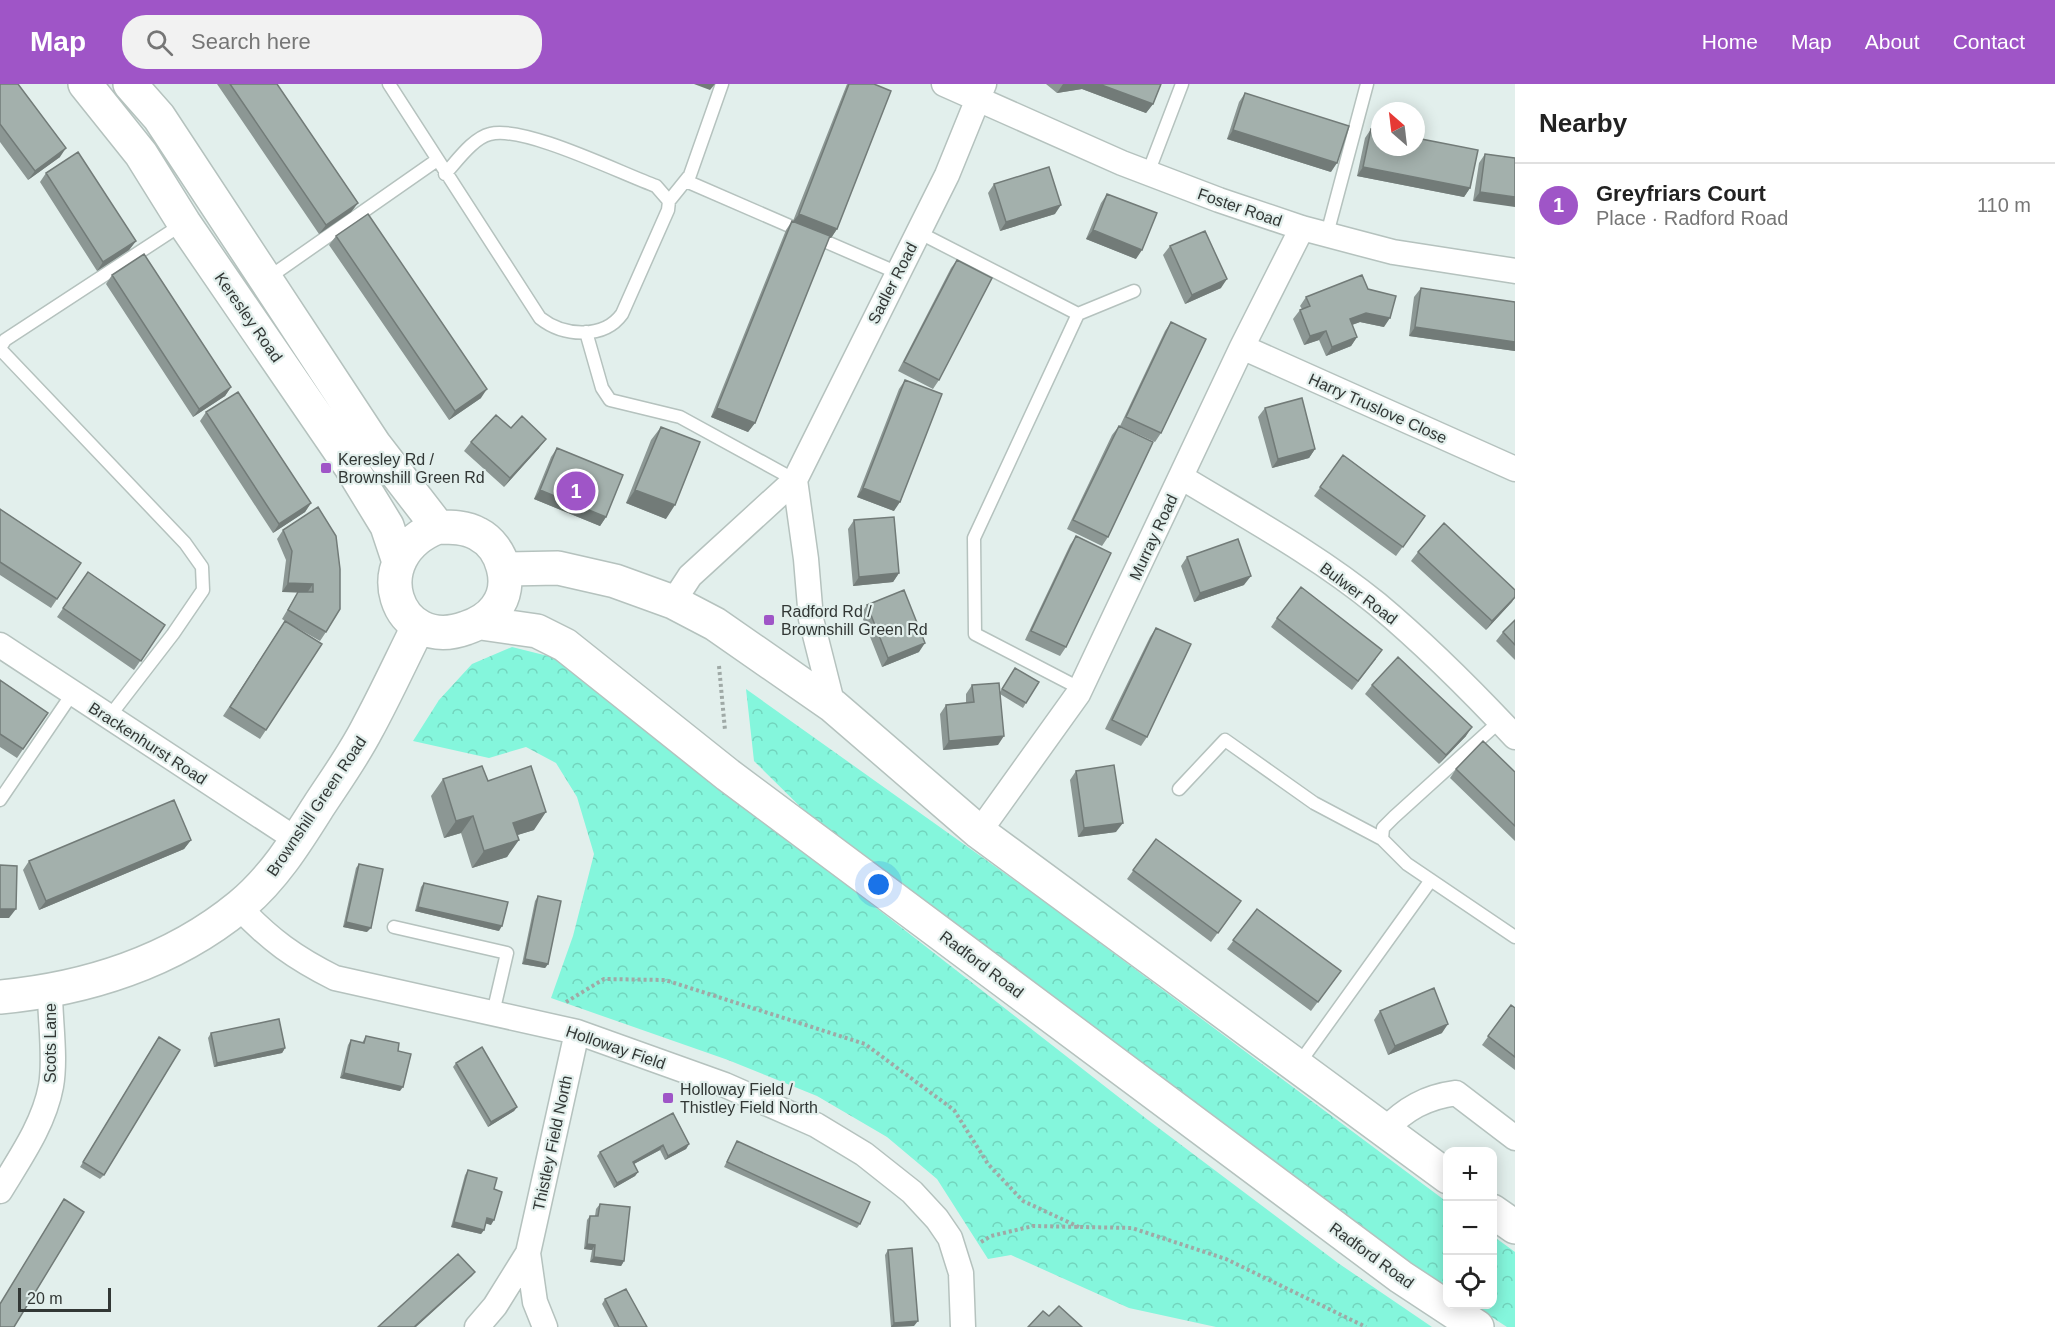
<!DOCTYPE html>
<html lang="en">
<head>
<meta charset="utf-8">
<style>
  :root { --surface:#fff; --page:#f2f2f2; --text:#222; --muted:#767676; --line:#e0e0e0; --accent:#9f55c7 }
  body { margin:0; font-family:Helvetica,sans-serif; background:var(--page); color:var(--text) }
  .controls { position:absolute; right:18px; bottom:18px; display:grid; overflow:hidden; border-radius:12px; box-shadow:0 3px 15px #0003 }
  .controls button { width:54px; height:54px; display:grid; place-items:center; padding:0; border:0; border-bottom:2px solid var(--line); background:var(--surface); color:var(--text); font:30px sans-serif }
  .compass { position:absolute; left:1371px; top:18px; width:54px; height:54px; border-radius:50%; background:var(--surface); box-shadow:0 3px 15px #0003; rotate:332deg }
  .scale { position:absolute; left:18px; bottom:15px; width:93px; box-sizing:border-box; padding-left:6px; border:3px solid #323735; border-top:0; font-size:16px; line-height:21px; white-space:nowrap; color:#323735; -webkit-text-stroke:4px #e2efec; paint-order:stroke }
  .you { position:absolute; left:879px; top:801px; width:21px; height:21px; margin:-15px; border:4px solid #fff; border-radius:50%; background:#1a73e8; box-shadow:0 0 0 9px #1a73e833 }
  .badge { display:grid; place-items:center; width:39px; height:39px; border-radius:50%; background:var(--accent); color:#fff; font-size:20px; font-weight:700 }
  .pin { position:absolute; translate:-50% -50%; border:3px solid #fff; box-shadow:0 2px 6px #0006 }
  .list { margin:0; padding:0; list-style:none }
  h2 { display:flex; justify-content:space-between; align-items:center; height:78px; margin:0; padding:0 24px; font-size:26px }
  h2 small { font-size:20px; font-weight:400; color:var(--muted) }
  .list li { display:grid; grid-template-columns:39px 1fr auto; gap:18px; align-items:center; box-sizing:border-box; height:84px; padding:0 24px; border-top:2px solid var(--line) }
  .list b { display:block; font-size:22px; white-space:nowrap }
  .list p { margin:0; font-size:20px; white-space:nowrap; color:var(--muted) }
  .list em { font-size:20px; font-style:normal; color:var(--muted) }
  .icon { flex:none; width:33px; height:33px; fill:none; stroke:currentColor; stroke-width:2; stroke-linecap:round; stroke-linejoin:round }
  .map { position:relative; flex:none; width:1515px; height:1243px; overflow:hidden }
  header { display:flex; align-items:center; gap:36px; box-sizing:border-box; height:84px; padding:0 30px; background:var(--accent); color:#fff }
  header strong { font-size:28px }
  nav { display:flex; gap:33px; margin-inline-start:auto; font-size:21px }
  .search { width:420px; height:54px; background:var(--page); display:flex; align-items:center; gap:15px; box-sizing:border-box; padding:0 21px; border-radius:24px; color:var(--muted); font-size:22px }
  main { display:flex }
  aside { flex:1; background:var(--surface) }
  .map>svg:first-child { display:block }
  .forest { fill:url(#forest-crowns) }
  .lines { fill:none; stroke-linecap:round; stroke-linejoin:round }
  .lane-casing { stroke:#b5c2be; stroke-width:15 }
  .street-casing { stroke:#b5c2be; stroke-width:27 }
  .secondary-casing { stroke:#b5c2be; stroke-width:36 }
  .path { stroke:#9fa9a6; stroke-width:4; stroke-dasharray:3 3; stroke-linecap:butt }
  .lane { stroke:#fff; stroke-width:12 }
  .street { stroke:#fff; stroke-width:24 }
  .secondary { stroke:#fff; stroke-width:33 }
  .wall { fill:#8c9794 }
  .shaded-wall { fill:#727b78 }
  .building { fill:#a3b0ac; stroke:#727b78; stroke-width:1.5 }
  .poi-dot { fill:#9f55c7; stroke:#e2efec; stroke-width:2 }
  .labels { text-anchor:middle; stroke-width:4.5; stroke-linejoin:round; paint-order:stroke }
  .street-label { font-size:16px; fill:#323735; stroke:#e2efec }
  .poi-label { font-size:16px; fill:#323735; stroke:#e2efec; text-anchor:start }
</style>
</head>
<body>
<header>
<strong>Map</strong>
<div class="search"><svg class="icon" aria-label="search" viewBox="0 0 24 24"><circle cx="10" cy="10" r="6"/><path d="M15 15l6 6"/></svg>Search here</div>
<nav><a>Home</a><a>Map</a><a>About</a><a>Contact</a></nav>
</header>
<main>
<div class="map">
<svg width="1515" height="1243" viewBox="0 0 1515 1243">
  <defs>
    <pattern id="forest-crowns" width="20" height="18" patternUnits="userSpaceOnUse" patternTransform="scale(1.5)"><rect width="20" height="18" fill="#84f6dc"/><path d="M2 6a3 3 0 1 1 6 0M12 15a3 3 0 1 1 6 0" fill="none" stroke="#72d4bd"/></pattern>
  </defs>
  <rect width="100%" height="100%" fill="#e2efec"/>
  <path class="forest" d="M512,563L556,574L1148,1036L1338,1179L1432,1243H1216L1129,1224L1011,1171L988,1175L937,1095L887,1053L817,1012L728,976L551,914L573,852L594,770L577,713L556,679L526,663L489,674L413,657L439,616L472,580Z
    M746,605L1045,818L1447,1118V1204L1382,1162L830,752L754,677Z
    M1493,1152L1515,1168V1243H1507L1473,1221L1492,1220Z"/>
  <g class="lines">
    <defs>
      <path id="lane" d="M389,0L540,234C564,253 604,255 622,230L668,126L669,117L656,102C620,89 524,41 490,50C473,54 457,77 445,90
        M1148,89L1182,0
        M686,97L898,189
        M669,117L690,91L722,0
        M918,148L1078,230L1134,207
        M1327,150L1367,0
        M268,194L437,76
        M1078,230L974,454L975,550L1081,605
        M586,248L602,304L610,316L680,333L795,396
        M0,264L5,256L184,139
        M0,265L185,459L202,483L203,506L173,550L109,633
        M1500,637L1394,733L1383,744L1382,755L1407,780L1515,853
        M1179,705L1225,656L1314,719L1382,755
        M0,716L72,610
        M394,843L507,869L493,929
        M1298,981L1431,796"/>
      <path id="street" d="M944,0L1122,79L1219,116L1302,144L1393,168L1515,187
        M1242,263L1515,385
        M1181,393C1247,433 1317,471 1377,520C1426,561 1471,606 1515,653
        M795,396L806,475L811,535L833,622
        M673,518L690,492L795,396L947,91L984,0
        M0,561L297,756
        M979,748L1078,610L1242,263L1302,144
        M239,823C270,856 295,874 335,894L577,948L725,1001L816,1041L864,1070L912,1108L937,1135L950,1154L961,1189L963,1243
        M1385,1046C1405,1025 1426,1013 1456,1009L1515,1054
        M0,1107C20,1074 44,1040 51,1002C56,974 50,937 50,908
        M528,1169L535,1218L545,1243
        M477,1243L495,1222L528,1169L577,948"/>
      <path id="secondary" d="M85,0L141,70L184,139L351,383L387,442L398,475
        M130,0L159,33L374,360L438,443
        M438,443C451,443 466,443 478,450C503,463 514,501 496,524C488,535 478,540 466,544C395,570 363,472 438,443Z
        M504,485L558,484L615,497L673,518L715,540L833,622L979,748L1448,1093
        M481,539L537,547L565,561L728,691L1401,1193L1477,1243
        M0,913C86,905 172,878 240,822C273,795 296,758 318,723C335,697 353,672 367,645C385,612 401,577 418,543
        M1492,1127L1515,1143"/>
    </defs>
    <use href="#lane" class="lane-casing"/>
    <use href="#street" class="street-casing"/>
    <use href="#secondary" class="secondary-casing"/>
    <path class="path" d="M719,582L725,646
      M566,918L604,895L665,896L865,960L954,1026L988,1080L1023,1117L1079,1143
      M981,1158L991,1152L1033,1142L1132,1144L1226,1175L1366,1243"/>
    <use href="#lane" class="lane"/>
    <use href="#street" class="street"/>
    <use href="#secondary" class="secondary"/>
  </g>
  <path class="wall" d="M0,0L60,73L28,96L0,58Z
    M217,0H277L358,119L351,128L319,150Z
    M847,0H874L837,145L831,154L829,153L755,339L748,348L711,333L786,146L792,137H793Z
    M1046,0H1161L1153,20L1146,29L1082,5L1057,9Z
    M1245,9L1331,88L1227,55L1239,18Z
    M1371,45L1470,104L1464,113L1357,92L1365,54Z
    M1485,70L1515,74L1473,117L1479,79Z
    M46,89L136,157L129,166L97,187L40,98Z
    M994,100L1055,130L1000,147L988,109Z
    M1107,110L1136,175L1086,155L1101,119Z
    M336,152L481,314L449,336L329,161Z
    M1170,162L1221,204L1185,220L1163,171Z
    M957,176L939,296L933,305L898,287L951,184Z
    M112,191L231,303L225,312L193,333L106,200Z
    M1421,204L1515,218V267L1409,252L1414,213Z
    M1368,205L1384,243L1360,238L1352,241L1357,253L1351,262L1326,272L1319,256L1304,261L1293,235L1300,226L1302,225L1300,222L1306,213Z
    M1171,238L1161,349L1155,358L1120,342L1165,247Z
    M905,296L894,427L857,413L899,305Z
    M1265,324L1315,365L1309,374L1272,384L1258,333Z
    M206,328L311,419L305,428L273,449L200,337Z
    M1119,342L1108,453L1102,462L1067,445L1112,351Z
    M661,343L666,435L626,419L651,356Z
    M511,344L539,364L504,403L464,367L471,358Z
    M557,364L606,433L600,442L534,415L551,373Z
    M1343,371L1425,432L1396,472L1314,412Z
    M318,423L326,548L320,557L292,541L266,646L260,655L223,632L285,537L282,535L298,508H282L286,476L277,455L283,446Z
    M0,425L81,479L51,524L0,491Z
    M854,436L899,489L893,498L853,502L848,445Z
    M1076,452L1066,563L1060,572L1025,556L1070,461Z
    M1418,468L1515,506V514L1486,546L1411,477Z
    M1187,473L1244,501L1194,518L1181,482Z
    M88,488L165,541L134,586L57,533Z
    M867,521L919,568L882,583L861,530Z
    M1277,534L1376,575L1352,606L1271,543Z
    M1515,536V576L1496,557L1503,548Z
    M1156,544L1147,653L1141,662L1105,645L1150,553Z
    M1015,584L1026,619L1023,624L1000,610L998,661L943,666L940,630L946,621L966,619V610L972,601L1000,608Z
    M0,596L48,629L17,674L0,663Z
    M1372,601L1466,652L1439,680L1365,610Z
    M1456,685L1515,688V757L1450,694Z
    M1076,687L1116,748L1078,753L1070,696Z
    M443,695L488,697L534,746L517,751L507,773L472,784L461,749L444,754L431,712Z
    M1156,755L1241,817L1211,858L1127,795Z
    M191,756L184,765L39,826L23,786L29,777Z
    M359,780L367,848L343,843L356,784Z
    M424,799L499,847L415,827L421,803Z
    M538,812L548,880L545,884L522,880L535,817Z
    M1257,825L1341,887L1311,927L1227,865Z
    M1511,921L1515,924V986L1482,961Z
    M1380,927L1442,949L1388,971L1374,936Z
    M211,949L285,964L282,969L214,983L208,954Z
    M366,952L398,967L400,1007L340,994L348,961L351,956L362,959Z
    M156,958L104,1091L100,1095L80,1083Z
    M456,979L517,1023L514,1027L488,1043L453,983Z
    M673,1029L689,1060L686,1065L665,1076L660,1066L634,1080L638,1088L635,1092L614,1104L597,1072L600,1068Z
    M737,1057L860,1140L857,1144L724,1083Z
    M468,1086L494,1105L491,1141L486,1139L484,1146L481,1150L451,1143L465,1091Z
    M600,1120L624,1177L621,1182L590,1178L592,1166L584,1165L587,1136L590,1132H595L596,1125Z
    M888,1166L914,1242L891,1243L885,1171Z
    M605,1215L647,1243H614L602,1220Z"/>
  <path class="shaded-wall" d="M694,0H715L710,6Z
    M1063,0H1099L1153,20L1146,29L1082,5L1057,9Z
    M1233,46L1337,79L1331,88L1227,55Z
    M66,64L60,73L28,96L35,87Z
    M1363,83L1470,104L1464,113L1357,92Z
    M1480,108L1515,113V123L1473,117Z
    M358,119L351,128L319,150L326,141Z
    M1061,121L1055,130L1000,147L1006,138Z
    M799,130L837,145L831,154L792,139Z
    M1093,146L1142,166L1136,175L1086,155Z
    M136,157L129,166L97,187L103,178Z
    M1227,195L1221,204L1185,220L1192,211Z
    M1366,229L1390,234L1384,243L1360,238L1343,244L1350,235Z
    M1415,243L1515,258V267L1409,252Z
    M1326,247L1319,256L1304,261L1310,252Z
    M1357,253L1351,262L1326,272L1332,263Z
    M231,303L225,312L193,333L199,325Z
    M487,305L481,314L449,336L455,327Z
    M717,324L755,339L748,348L711,333Z
    M546,355L539,364L504,403L510,394Z
    M1315,365L1309,374L1272,384L1278,375Z
    M863,404L900,418L894,427L857,413Z
    M540,406L606,433L600,442L534,415Z
    M635,406L675,421L666,435L626,419Z
    M311,419L305,428L273,449L279,440Z
    M899,489L893,498L853,502L859,493Z
    M1251,492L1244,501L1194,518L1200,509Z
    M288,499L313,500L307,509L282,508Z
    M1515,513L1512,518L1486,546L1492,537Z
    M925,559L919,568L882,583L888,574Z
    M1472,643L1466,652L1439,680L1446,671Z
    M1004,652L998,661L943,666L949,657Z
    M546,728L534,746L501,756L513,739Z
    M473,732L461,749L444,754L456,737Z
    M1123,739L1116,748L1078,753L1084,744Z
    M191,756L184,765L39,826L46,817Z
    M519,756L507,773L472,784L484,767Z
    M418,823L502,842L499,847L415,827Z
    M0,825H16L9,834H0Z
    M346,838L371,844L367,848L343,843Z
    M525,875L548,880L545,884L522,880Z
    M1448,940L1442,949L1388,971L1395,962Z
    M285,964L282,969L214,983L217,979Z
    M344,989L403,1003L400,1007L340,994Z
    M517,1023L514,1027L488,1043L491,1038Z
    M689,1060L686,1065L665,1076L668,1072Z
    M663,1061L660,1066L630,1082L633,1078Z
    M638,1088L635,1092L614,1104L617,1099Z
    M487,1134L494,1136L491,1141L484,1139Z
    M454,1138L484,1146L481,1150L451,1143Z
    M587,1160L595,1161L592,1166L584,1165Z
    M594,1173L624,1177L621,1182L590,1178Z
    M475,1188L472,1192L416,1243H414Z
    M918,1237L914,1242L891,1243L894,1239Z"/>
  <path class="building" d="M0,0H18L66,64L35,87L0,40Z
    M230,0H277L358,119L326,141Z
    M849,0H874L891,7L837,145L799,130Z
    M1099,0H1161L1153,20Z
    M1245,9L1349,42L1337,79L1233,46Z
    M1371,45L1380,47V63H1416V54L1478,66L1470,104L1363,83Z
    M78,68L136,157L103,178L46,89Z
    M1485,70L1515,74V113L1480,108Z
    M1049,83L1061,121L1006,138L994,100Z
    M1107,110L1157,129L1142,166L1093,146Z
    M368,130L487,305L455,327L336,152Z
    M792,137L830,152L755,339L717,324Z
    M1205,147L1227,195L1192,211L1170,162Z
    M144,170L231,303L199,325L112,191Z
    M957,176L992,194L939,296L904,278Z
    M1362,191L1368,205L1396,212L1390,234L1366,229L1350,235L1357,253L1332,263L1326,247L1310,252L1300,226L1310,222L1306,213Z
    M1421,204L1515,218V258L1415,243Z
    M1171,238L1206,255L1161,349L1126,333Z
    M905,296L942,310L900,418L863,404Z
    M238,308L311,419L279,440L206,328Z
    M1302,314L1315,365L1278,375L1265,324Z
    M496,331L511,344L522,332L546,355L510,394L471,358Z
    M1119,342L1153,358L1108,453L1073,436Z
    M661,343L700,358L675,421L635,406Z
    M557,364L623,391L606,433L540,406Z
    M1343,371L1425,432L1403,463L1320,403Z
    M318,423L336,452L340,485V525L326,548L288,526L298,508H313V500L288,499L292,467L283,446Z
    M0,425L81,479L57,515L0,478Z
    M894,433L899,489L859,493L854,436Z
    M1444,439L1515,506V513L1492,537L1418,468Z
    M1076,452L1111,469L1066,563L1031,547Z
    M1238,455L1251,492L1200,509L1187,473Z
    M88,488L165,541L141,577L63,524Z
    M1301,503L1382,566L1358,597L1277,534Z
    M904,506L925,559L888,574L867,521Z
    M1515,536V561L1503,548Z
    M285,537L322,560L266,646L230,623Z
    M1156,544L1191,560L1147,653L1112,636Z
    M1398,573L1472,643L1446,671L1372,601Z
    M1015,584L1039,598L1026,619L1002,605Z
    M0,596L48,629L23,665L0,650Z
    M999,599L1004,652L949,657L946,621L974,618L972,601Z
    M1483,657L1515,688V742L1456,685Z
    M1114,681L1123,739L1084,744L1076,687Z
    M482,682L488,697L531,682L546,728L513,739L519,756L484,767L473,732L456,737L443,695Z
    M174,716L191,756L46,817L29,777Z
    M1156,755L1241,817L1218,849L1133,786Z
    M359,780L383,785L371,844L346,838Z
    M0,781L17,782L16,825H0Z
    M424,799L508,818L502,842L418,823Z
    M538,812L561,817L548,880L525,875Z
    M1257,825L1341,887L1318,918L1233,856Z
    M1434,904L1448,940L1395,962L1380,927Z
    M1511,921L1515,924V973L1488,952Z
    M279,935L285,964L217,979L211,949Z
    M366,952L399,959L398,967L411,970L403,1003L344,989L351,956L364,959Z
    M159,953L180,966L104,1091L83,1078Z
    M482,963L517,1023L491,1038L456,979Z
    M673,1029L689,1060L668,1072L663,1061L633,1078L638,1088L617,1099L600,1068Z
    M737,1057L870,1118L860,1140L727,1078Z
    M468,1086L497,1094L494,1105L502,1108L494,1136L487,1134L484,1146L454,1138Z
    M64,1115L84,1128L14,1243H0V1220Z
    M600,1120L630,1123L624,1177L594,1173L595,1161L587,1160L590,1132H598Z
    M912,1164L918,1237L894,1239L888,1166Z
    M458,1170L475,1188L414,1243H378Z
    M626,1205L647,1243H619L605,1215Z
    M1059,1222L1082,1243H1028L1043,1227L1049,1232Z"/>
  <g class="poi-dot">
    <rect x="320" y="378" width="12" height="12" rx="3"/>
    <rect x="763" y="530" width="12" height="12" rx="3"/>
    <rect x="662" y="1008" width="12" height="12" rx="3"/>
  </g>
  <g class="labels">
    <g class="street-label">
      <text transform="translate(1240 123) rotate(19)" y="6">Foster Road</text>
      <text transform="translate(892 199) rotate(-63)" y="6">Sadler Road</text>
      <text transform="translate(249 233) rotate(55)" y="6">Keresley Road</text>
      <text transform="translate(1378 324) rotate(24)" y="6">Harry Truslove Close</text>
      <text transform="translate(1153 453) rotate(-65)" y="6">Murray Road</text>
      <text transform="translate(1359 509) rotate(37)" y="6">Bulwer Road</text>
      <text transform="translate(148 659) rotate(33)" y="6">Brackenhurst Road</text>
      <text transform="translate(316 722) rotate(-56)" y="6">Brownshill Green Road</text>
      <text transform="translate(982 880) rotate(37)" y="6">Radford Road</text>
      <text transform="translate(50 959) rotate(-90)" y="6">Scots Lane</text>
      <text transform="translate(616 963) rotate(19)" y="6">Holloway Field</text>
      <text transform="translate(552 1059) rotate(-78)" y="6">Thistley Field North</text>
      <text transform="translate(1372 1171) rotate(36)" y="6">Radford Road</text>
    </g>
    <g class="poi-label">
      <text x="338" y="381">Keresley Rd /<tspan x="338" dy="18">Brownshill Green Rd</tspan></text>
      <text x="781" y="533">Radford Rd /<tspan x="781" dy="18">Brownshill Green Rd</tspan></text>
      <text x="680" y="1011">Holloway Field /<tspan x="680" dy="18">Thistley Field North</tspan></text>
    </g>
  </g>
</svg>
<div class="controls">
<button>+</button>
<button>−</button>
<button><svg class="icon" aria-label="locate" viewBox="0 0 24 24"><circle cx="12" cy="12" r="6"/><path d="M12 2v4M12 18v4M2 12h4M18 12h4"/></svg></button>
</div>
<svg class="compass" viewBox="-18 -18 36 36"><path d="M0-13l5 13h-10z" fill="#e53935"/><path d="M0 13l5-13h-10z" fill="#767676"/></svg>
<div class="scale">20 m</div>
<div class="you"></div>
<div class="pin badge" style="left:576px;top:407px">1</div>
</div>
<aside>
<h2>Nearby<small></small></h2>
<ul class="list">
<li><span class="badge">1</span><div><b>Greyfriars Court</b><p>Place · Radford Road</p></div><em>110 m</em></li>
</ul>
</aside>
</main>
</body>
</html>
